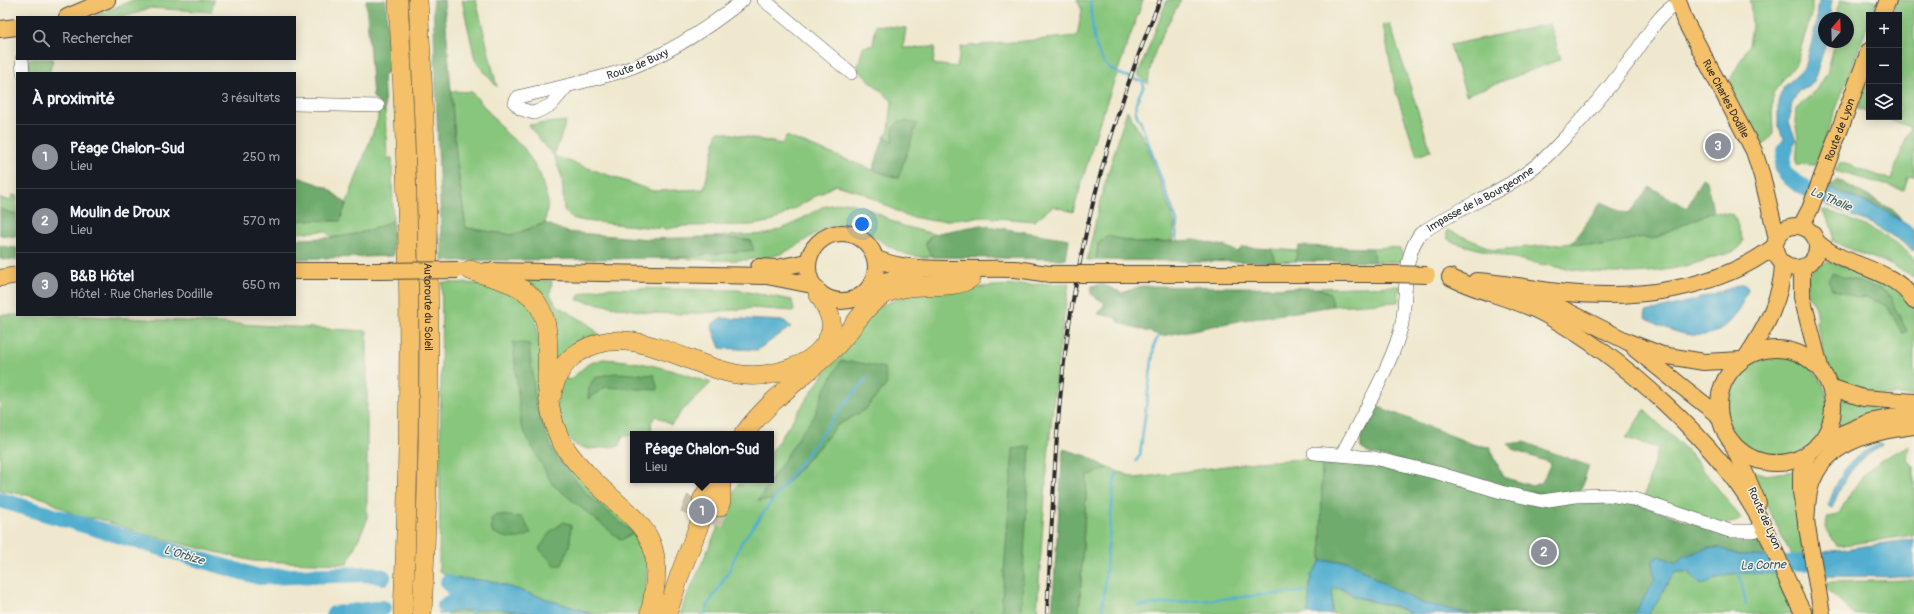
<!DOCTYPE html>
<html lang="fr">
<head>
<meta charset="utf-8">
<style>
  :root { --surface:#171b24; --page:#242831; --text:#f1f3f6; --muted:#9ea1a6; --line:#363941; --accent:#8c9099 }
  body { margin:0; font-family:Pangolin,sans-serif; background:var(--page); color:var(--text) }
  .controls { position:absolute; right:12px; top:12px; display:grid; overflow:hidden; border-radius:0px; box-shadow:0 2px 10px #0003 }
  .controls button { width:36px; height:36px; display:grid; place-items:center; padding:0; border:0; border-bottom:1px solid var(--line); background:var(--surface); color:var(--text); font:20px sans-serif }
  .compass { position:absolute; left:1818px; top:12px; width:36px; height:36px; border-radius:50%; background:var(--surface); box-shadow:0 2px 10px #0003; rotate:19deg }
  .you { position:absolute; left:862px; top:224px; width:14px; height:14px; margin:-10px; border:3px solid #fff; border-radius:50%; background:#1a73e8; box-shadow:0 0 0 6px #1a73e833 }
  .badge { display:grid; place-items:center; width:26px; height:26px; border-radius:50%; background:var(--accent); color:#fff; font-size:13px; font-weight:700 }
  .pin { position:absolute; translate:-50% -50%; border:2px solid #fff; box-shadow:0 1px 4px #0006 }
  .popup { position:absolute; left:630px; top:431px; width:144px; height:52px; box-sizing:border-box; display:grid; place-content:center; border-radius:0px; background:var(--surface); filter:drop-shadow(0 1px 3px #0005); font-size:13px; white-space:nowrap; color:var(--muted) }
  .popup b { font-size:15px; color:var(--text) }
  .popup::after { content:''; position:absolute; left:50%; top:100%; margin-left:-8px; border:8px solid transparent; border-top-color:var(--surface) }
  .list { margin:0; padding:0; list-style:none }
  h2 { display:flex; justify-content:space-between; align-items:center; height:52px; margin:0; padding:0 16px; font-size:17px }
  h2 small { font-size:13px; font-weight:400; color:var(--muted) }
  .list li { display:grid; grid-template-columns:26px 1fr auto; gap:12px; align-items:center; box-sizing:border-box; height:64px; padding:0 16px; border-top:1px solid var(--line) }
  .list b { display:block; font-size:15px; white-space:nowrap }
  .list p { margin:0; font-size:13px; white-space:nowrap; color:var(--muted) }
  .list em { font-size:13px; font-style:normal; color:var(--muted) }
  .icon { flex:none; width:22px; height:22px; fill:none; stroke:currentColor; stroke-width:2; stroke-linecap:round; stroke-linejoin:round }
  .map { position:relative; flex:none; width:1914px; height:614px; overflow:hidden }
  .search { position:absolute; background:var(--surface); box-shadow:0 2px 10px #0003; left:16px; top:16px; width:280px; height:44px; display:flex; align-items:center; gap:10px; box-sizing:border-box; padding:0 14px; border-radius:0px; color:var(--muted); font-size:15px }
  .panel { position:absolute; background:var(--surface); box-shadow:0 2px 10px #0003; left:16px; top:72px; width:280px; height:244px; border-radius:0px }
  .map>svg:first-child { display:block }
  .green { fill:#88c67d; stroke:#5a7854 }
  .forest { fill:#6eab6c; stroke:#4c6b4c }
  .water { fill:#51aecf; stroke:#3e6c7d }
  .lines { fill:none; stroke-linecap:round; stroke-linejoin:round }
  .stream { stroke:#51aecf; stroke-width:2.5 }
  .river { stroke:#51aecf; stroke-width:16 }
  .highway-tunnel { stroke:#c8c2ad; stroke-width:19; stroke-dasharray:19 10; stroke-linecap:butt }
  .minor-casing { stroke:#484743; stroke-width:14 }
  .major-casing { stroke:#484743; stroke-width:18 }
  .highway-casing { stroke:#484743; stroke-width:20 }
  .minor { stroke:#fff; stroke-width:13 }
  .major { stroke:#f4c16a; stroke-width:16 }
  .highway { stroke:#f4c16a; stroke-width:19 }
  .rail-casing { stroke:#2b2b2b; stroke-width:4 }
  .rail { stroke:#f7f3e8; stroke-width:2.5; stroke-dasharray:8; stroke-linecap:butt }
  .major-bridge-casing { stroke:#484743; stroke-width:18; stroke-linecap:butt }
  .major-bridge { stroke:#f4c16a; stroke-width:16 }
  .labels { text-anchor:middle; stroke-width:3; stroke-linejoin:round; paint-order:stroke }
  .street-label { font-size:11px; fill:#2b2b2b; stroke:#f7f3e8 }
  .water-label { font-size:12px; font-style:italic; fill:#385964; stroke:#f7f3e8 }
</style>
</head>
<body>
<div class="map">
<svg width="1914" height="614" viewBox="0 0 1914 614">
  <rect width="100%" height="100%" fill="#f7f3e8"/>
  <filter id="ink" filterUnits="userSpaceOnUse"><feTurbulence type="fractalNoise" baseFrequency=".025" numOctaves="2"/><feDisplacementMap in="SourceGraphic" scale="8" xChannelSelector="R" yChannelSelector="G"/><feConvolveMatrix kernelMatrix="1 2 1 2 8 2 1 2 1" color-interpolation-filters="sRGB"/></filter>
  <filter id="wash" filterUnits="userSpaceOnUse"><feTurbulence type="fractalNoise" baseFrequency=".012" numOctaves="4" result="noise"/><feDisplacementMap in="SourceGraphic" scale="16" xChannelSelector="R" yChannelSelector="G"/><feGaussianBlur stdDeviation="0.9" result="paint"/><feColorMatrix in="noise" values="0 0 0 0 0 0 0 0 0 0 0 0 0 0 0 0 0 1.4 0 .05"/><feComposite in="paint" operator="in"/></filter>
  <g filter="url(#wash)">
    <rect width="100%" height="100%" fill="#efe8ce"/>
    <path class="green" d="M133,0H214L211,12L150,8L125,17H93Z
      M462,0H476L497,87L475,60Z
      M1077,0H1143L1099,124L1073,212L1053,206L1034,221L983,217L935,221L906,216L861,192L835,185L773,221L752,225L683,226L667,229L584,221L572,218L564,210L562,177L554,156L528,125L566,121L554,156L653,191L704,189L718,131L782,144L786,136L873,170L898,178L893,141L884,137L889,131L892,101L857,69L863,47L873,45L876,25L906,28L903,48L935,47L933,64L957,67L961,47L1077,36L1082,10Z
      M1167,0H1181C1165,28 1151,52 1148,84L1138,75Z
      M1750,0H1812V12L1796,64L1773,93L1772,106L1773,134L1763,145L1732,92L1730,80L1749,45L1752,26Z
      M1841,0H1877L1871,15H1869V21L1815,165L1796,164L1798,137L1795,122L1796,108L1817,90L1827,73L1835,42H1848V18H1837V9Z
      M1897,0H1914V176L1908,177L1904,190L1835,171L1840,162L1891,180L1910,127L1880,117H1899V15H1891Z
      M1390,24L1431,151L1417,156L1396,92L1383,25Z
      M1550,24L1561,59L1466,95L1450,45Z
      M28,59H53L49,73H29Z
      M1869,76V113L1858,109Z
      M451,91L472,92L506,133L524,148L540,174L548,202L545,223L512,235L466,228L456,154Z
      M378,110L385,111L387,158H392L393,220C372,232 356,234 332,238L326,231L295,233V220L340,221L378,119Z
      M1127,110L1146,143L1175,224L1172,241L1140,243L1107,236L1098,244L1096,260H1087L1101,197Z
      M12,195L17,196V215L0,209V198L11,201Z
      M845,202L865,207L900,225L933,234L925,243L932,257C890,260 875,227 842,225C820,224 799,249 777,255C743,264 705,259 671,258L753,250L750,240L706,237L767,234L791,225L822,207Z
      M1826,210C1858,222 1890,235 1914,258V278C1890,260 1859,256 1833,241V228L1822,211Z
      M1713,211L1734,215L1743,241C1742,243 1740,247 1738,249C1731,254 1717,256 1709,259C1624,289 1536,265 1452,242L1447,238V230L1495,250L1572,243L1602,246L1643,237L1653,239Z
      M1391,247L1400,249L1404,257L1403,262H1374L1372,248Z
      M1271,249L1298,251L1295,261L1275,262Z
      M1830,262L1881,279L1906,297L1914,310V396L1873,394L1838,384L1826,362L1816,322C1820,313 1814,301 1807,294L1808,275L1822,264Z
      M517,279L552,281L550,294L556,305L587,323L601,336L552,374V340Z
      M442,282L484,284L508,289L534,308L553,441L631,522L648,554L644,614H593L491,581L451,578L439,571Z
      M1069,283C1051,393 1044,503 1037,614H680L684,603L736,487L742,480H771V452L854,329L871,310L909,294L993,286Z
      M1400,286L1398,302L1333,306L1330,293L1317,288Z
      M601,288L737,290L792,300L794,311L752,308L692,314L650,313L577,300L580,294Z
      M0,315H73L367,331V520L347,564L253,561L146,535L99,519L79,517L43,498L0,490Z
      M1724 407a52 52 0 1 1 104 0a52 52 0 1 1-104 0Z
      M603,359C644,361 673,370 711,383L683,410L671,425L656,416L651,422L652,434L623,436L619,446L588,449L577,446L566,437L556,407L562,377L570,380L588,364Z
      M1842,398L1891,407L1892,411L1838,429Z
      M1644,410L1690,453L1741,518L1738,521L1726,524L1644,497L1658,448L1626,438Z
      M1909,446L1907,460L1914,467V535L1837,546L1825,526L1828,517L1838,515C1859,478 1868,463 1909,446Z
      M1322,458L1321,561L1311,575L1308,614H1079L1087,476L1108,468L1136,478L1256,462Z
      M1747,469L1766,475L1795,471L1803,555L1792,556L1767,506L1760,498Z
      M1676,572H1690L1692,578L1702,584L1729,574L1746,573L1779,574L1797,614H1648C1661,601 1663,585 1676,572Z
      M1914,580V614H1854L1826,588L1827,582Z
      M1332,588C1349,589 1345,594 1358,598C1376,603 1394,605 1411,614H1332Z
      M497,609L539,614H438L447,612Z"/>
    <path class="forest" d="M366,0H386L389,73L383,74L385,111L373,97Z
      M433,0H444L457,167L466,228L512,235L545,223L567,232L648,239L706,237L750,240L754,250L671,258L442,261Z
      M906,121L917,124L898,178L873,170L884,137L893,141V127L898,122Z
      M295,176L326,187L346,203L340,221L295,220Z
      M1702,178L1707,181L1713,211L1653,239L1643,237L1602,246L1572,243L1601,202L1629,214L1650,187L1687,208Z
      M1837,179L1893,210L1901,220L1876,206L1826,187L1828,183L1834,184Z
      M0,209L17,215V237L0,235Z
      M393,220V256L295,259V239C331,238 361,238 393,220Z
      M981,225L1069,239L1066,259L932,257L925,243L933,234Z
      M1107,236L1140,243L1195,240L1225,246L1237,252L1243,247L1271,249L1275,262L1096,260L1098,244Z
      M0,245L7,247L17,248V260L0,259Z
      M1299,246L1372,248L1374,262L1295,261Z
      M1832,273L1881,289L1892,297L1894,306L1907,331L1902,333L1887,306L1866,297L1857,298L1832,289L1828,280Z
      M1102,284L1122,293L1141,286L1317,288L1330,293L1333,306L1238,321L1162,336L1121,323L1114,317L1098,314L1105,303L1091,294L1092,286Z
      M513,342L529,344L536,407L553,452L587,494L633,533L621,540L552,484L521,426Z
      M841,361L861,363L884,368L887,384L865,410L838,425L772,500L758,501L802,432L814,417L824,391Z
      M615,373L654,375L658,390L606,387L588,399C589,376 595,377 615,373Z
      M1374,405L1475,445L1490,447L1503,477L1532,486L1542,482L1551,463L1513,450L1508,444L1524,442L1589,466L1580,491L1545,496L1532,495L1368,453L1361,448C1359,433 1364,433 1369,421C1371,416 1372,410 1374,405Z
      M1030,446L1021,614H1001L1013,449Z
      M1063,449L1087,456L1108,468L1087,476L1079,614H1052Z
      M1322,458L1364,462L1459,483L1584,500H1616L1641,505L1737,539L1757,536L1771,557L1738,555L1720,548H1707L1683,557L1676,563L1659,556L1653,561L1655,579L1637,610L1633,614H1469L1421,603L1386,585L1349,561H1321Z
      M496,515L522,517L531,533C520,542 504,538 492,532L491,519Z
      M564,522L571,525L570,543L562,565H555L539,549L551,531Z"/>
    <path class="water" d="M1819,0H1832L1829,18H1824V42H1826L1814,81L1809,87L1799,90L1792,103L1789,122L1796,140L1790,152L1786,167L1777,174L1775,171V163L1783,140L1782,135L1778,125V101L1784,87L1805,68L1816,25Z
      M1789,172L1797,178L1812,184L1807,197L1793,190L1781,180Z
      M1826,187L1882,209L1914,229V251L1899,240L1872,224L1820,202Z
      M1743,284L1746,285L1748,289C1729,345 1694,344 1647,319L1645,316L1646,312L1695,300Z
      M721,318L785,321L791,327L757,350L720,348L711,325Z
      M1882,443V446C1853,462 1844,478 1832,508L1828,506C1839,474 1849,456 1882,443Z
      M1914,539V577L1822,576L1818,553Z
      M1707,548H1720L1738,555L1771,557L1779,574L1746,573L1729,574L1702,584L1692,578L1690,572H1676C1663,585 1661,601 1648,614H1633L1637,610L1655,579L1653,561L1659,556L1676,563L1683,557Z
      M1321,561H1349L1386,585L1421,603L1469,614H1411L1398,607L1356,597L1344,589L1333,588L1331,614H1308L1311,575Z
      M451,578L491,581L593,614H539L497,609L447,612Z"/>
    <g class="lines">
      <path class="stream" d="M1090,0C1092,21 1092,60 1114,71C1122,76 1133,78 1143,82L1144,86C1136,101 1131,108 1141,123L1177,222L1176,238
        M1136,461L1140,455L1154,345L1159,335
        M1739,572L1746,604
        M1137,606L1312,591
        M472,614L473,611
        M705,614L708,605L728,573L741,543L836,415L867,378
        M1102,614L1114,482L1117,474"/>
      <path class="river" d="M1786,148C1779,172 1784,176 1804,187
        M0,500L259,577L372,574L383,577
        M1768,564L1817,562
        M448,582L460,598
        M445,606L460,598
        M334,614L383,608"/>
    </g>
  </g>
  <g filter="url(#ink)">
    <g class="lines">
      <path class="highway-tunnel" d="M689,515L696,498
        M712,524L719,507"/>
      <defs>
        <g id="minor">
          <path d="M764,0L851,73"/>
          <path d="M22,59L23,73"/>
          <path id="s1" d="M568,85L551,105L534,113L521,109L515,103L518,97C552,89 586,82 619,72C664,57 707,29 743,0"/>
          <path d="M295,104L378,106"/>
          <path d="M1314,453L1374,458L1438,473L1501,492L1542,501L1576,496L1610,495L1638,500L1730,531H1754L1764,527"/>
          <path id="s2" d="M1342,454C1361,417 1388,372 1400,332C1409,301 1400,261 1420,234C1462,204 1514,190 1551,152C1579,124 1606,92 1630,60C1645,41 1656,15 1678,3"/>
        </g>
        <g id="major">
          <path id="s3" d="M1678,0L1684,19L1754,151L1762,176L1777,239"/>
          <path d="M1882,15L1888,0"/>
          <path d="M67,17L107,0"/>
          <path d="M0,29L17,27"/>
          <circle cx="1796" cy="247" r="21"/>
          <path id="s4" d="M1801,226L1810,209L1869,51"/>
          <circle cx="842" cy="267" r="34"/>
          <path d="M1817,242C1845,268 1894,267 1914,301"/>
          <path d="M875,258C909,275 975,267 1014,269C1026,270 1038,273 1051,274"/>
          <path d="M759,267L776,268L807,262"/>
          <path d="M1802,268V297L1821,371"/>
          <path d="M295,271H379"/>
          <path d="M486,271L767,276L812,285"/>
          <path d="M1101,274H1392"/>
          <path d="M1450,277C1480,293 1516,298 1546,315C1621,356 1718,443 1759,518C1776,549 1786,583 1804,614"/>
          <path d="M0,278L17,275"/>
          <path d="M1476,281C1507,283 1536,290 1566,293C1635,300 1718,290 1775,246"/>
          <path d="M872,284L888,280L917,279"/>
          <path d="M1519,292L1563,309L1628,342L1662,355L1704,362L1741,360"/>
          <circle cx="1776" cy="406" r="57"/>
          <path d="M1635,349L1719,416"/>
          <path d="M1747,356C1765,329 1782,298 1783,264"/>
          <path d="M1830,387L1863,398L1914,402"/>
          <path d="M1818,444L1869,422L1914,413"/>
          <path d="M1733,445L1758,503"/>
          <path d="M1808,453L1801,473V492L1822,614"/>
          <path d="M1806,525C1807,509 1807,491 1814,477C1829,441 1879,430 1914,426"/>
        </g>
        <g id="highway">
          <path d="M398,0C411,204 412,409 403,614"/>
          <path id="s5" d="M418,0C430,204 433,410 422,614"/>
          <path d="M470,270C493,278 522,282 537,303C553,326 546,357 547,383C548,401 552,422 560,439C566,452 576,462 585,472C637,527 670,527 650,614"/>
          <path d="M552,394C555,377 564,361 579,352C629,320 685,365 736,374C754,377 772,375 789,369C801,365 814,358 822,348C839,327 830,313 818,293"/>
          <path d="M744,434C770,399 801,379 832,350C853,332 862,304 889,292C915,281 953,291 971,278"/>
          <path d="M702,500L714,480"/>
          <path d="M719,507L721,501V480"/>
          <path d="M667,614L680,574L701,520"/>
        </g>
      </defs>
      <use href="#minor" class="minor-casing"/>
      <use href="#major" class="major-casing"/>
      <use href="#highway" class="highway-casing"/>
      <use href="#minor" class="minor"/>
      <use href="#major" class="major"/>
      <use href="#highway" class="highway"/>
      <defs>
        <path id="rail" d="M1047,614C1053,511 1055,407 1072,306C1089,200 1119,99 1160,0"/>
      </defs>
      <use href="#rail" class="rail-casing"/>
      <use href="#rail" class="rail"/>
      <defs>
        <path id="major-bridge" d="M379,271L458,270
          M1051,274H1101
          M1392,274L1427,275"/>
      </defs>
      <use href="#major-bridge" class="major-bridge-casing"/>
      <use href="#major-bridge" class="major-bridge"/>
    </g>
  </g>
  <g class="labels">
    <g class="street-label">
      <text dy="4" stroke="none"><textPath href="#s1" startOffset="198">Route de Buxy</textPath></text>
      <text dy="4" stroke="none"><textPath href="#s3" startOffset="110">Rue Charles Dodille</textPath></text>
      <text dy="4" stroke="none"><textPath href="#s4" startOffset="104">Route de Lyon</textPath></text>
      <text dy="4" stroke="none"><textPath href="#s2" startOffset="306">Impasse de la Bourgeonne</textPath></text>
      <text dy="4" stroke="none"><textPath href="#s5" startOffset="307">Autoroute du Soleil</textPath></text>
      <text transform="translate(1765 518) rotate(66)" y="4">Route de Lyon</text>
    </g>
    <g class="water-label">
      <text transform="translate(1831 199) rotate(23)" y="4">La Thalie</text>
      <text transform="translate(184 555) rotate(17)" y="4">L'Orbize</text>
      <text transform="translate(1763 565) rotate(-2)" y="4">La Corne</text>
    </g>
  </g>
</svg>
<div class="controls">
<button>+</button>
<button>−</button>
<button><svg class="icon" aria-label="layers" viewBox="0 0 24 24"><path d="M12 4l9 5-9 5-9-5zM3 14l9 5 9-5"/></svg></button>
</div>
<svg class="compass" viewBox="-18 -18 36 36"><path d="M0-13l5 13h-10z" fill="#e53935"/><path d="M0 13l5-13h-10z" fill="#9ea1a6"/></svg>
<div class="you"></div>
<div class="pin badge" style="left:702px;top:511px">1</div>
<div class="popup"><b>Péage Chalon-Sud</b>Lieu</div>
<div class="pin badge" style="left:1544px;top:552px">2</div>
<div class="pin badge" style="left:1718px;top:146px">3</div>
<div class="search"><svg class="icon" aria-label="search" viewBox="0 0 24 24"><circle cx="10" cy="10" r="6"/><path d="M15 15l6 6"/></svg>Rechercher</div>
<section class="panel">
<h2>À proximité<small>3 résultats</small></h2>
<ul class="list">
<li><span class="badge">1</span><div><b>Péage Chalon-Sud</b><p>Lieu</p></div><em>250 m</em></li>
<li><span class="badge">2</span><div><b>Moulin de Droux</b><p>Lieu</p></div><em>570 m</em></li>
<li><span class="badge">3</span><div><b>B&amp;B Hôtel</b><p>Hôtel · Rue Charles Dodille</p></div><em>650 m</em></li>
</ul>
</section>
</div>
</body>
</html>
